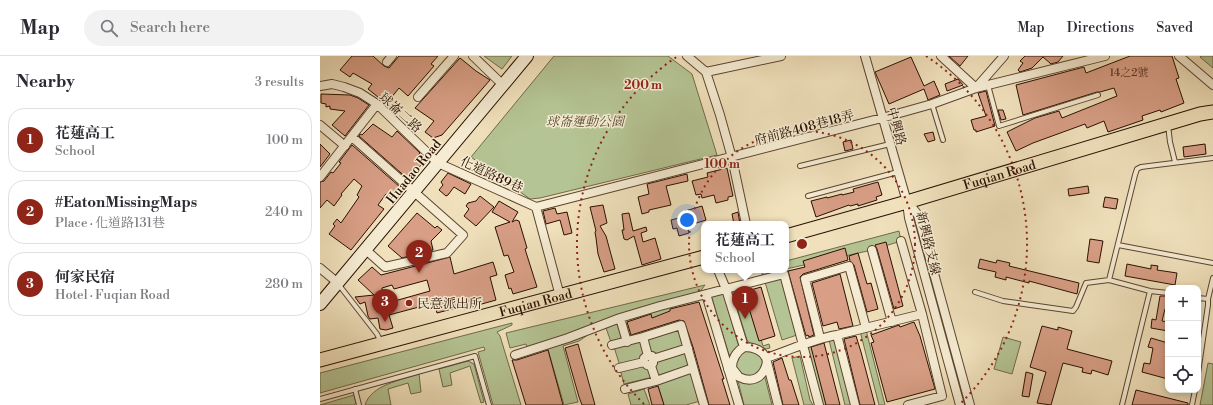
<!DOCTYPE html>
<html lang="en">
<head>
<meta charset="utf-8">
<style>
  :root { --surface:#fff; --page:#f2f2f3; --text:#2b2b33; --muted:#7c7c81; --line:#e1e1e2; --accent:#8f2418 }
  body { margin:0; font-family:"Libre Bodoni","Noto Serif TC",serif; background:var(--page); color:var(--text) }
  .controls { position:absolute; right:12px; bottom:12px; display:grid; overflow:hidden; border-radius:8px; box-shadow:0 2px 6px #0003 }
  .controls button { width:36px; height:36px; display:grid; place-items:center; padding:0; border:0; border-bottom:1px solid var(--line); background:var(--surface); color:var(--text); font:20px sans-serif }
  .you { position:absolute; left:367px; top:164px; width:14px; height:14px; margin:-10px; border:3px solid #fff; border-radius:50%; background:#1a73e8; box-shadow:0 0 0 6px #1a73e833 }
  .badge { display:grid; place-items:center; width:26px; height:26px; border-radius:50%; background:var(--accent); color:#fff; font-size:13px; font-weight:700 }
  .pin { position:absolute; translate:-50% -33px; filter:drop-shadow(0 1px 2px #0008) }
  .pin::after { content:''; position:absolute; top:21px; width:14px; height:12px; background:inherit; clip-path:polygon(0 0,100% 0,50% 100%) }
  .popup { position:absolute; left:381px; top:165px; width:88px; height:52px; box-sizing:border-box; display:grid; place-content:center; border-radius:8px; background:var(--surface); filter:drop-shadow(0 1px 3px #0005); font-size:13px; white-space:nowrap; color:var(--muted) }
  .popup b { font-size:15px; color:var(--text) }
  .popup::after { content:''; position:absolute; left:50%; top:100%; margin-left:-8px; border:8px solid transparent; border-top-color:var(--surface) }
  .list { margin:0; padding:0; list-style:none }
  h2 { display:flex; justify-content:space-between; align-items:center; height:52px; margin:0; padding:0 16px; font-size:17px }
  h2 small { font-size:13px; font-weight:400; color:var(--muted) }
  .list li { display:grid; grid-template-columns:26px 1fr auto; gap:12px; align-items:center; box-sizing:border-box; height:64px; margin:0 8px 8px; padding:0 8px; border:1px solid var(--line); border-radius:16px }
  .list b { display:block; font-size:15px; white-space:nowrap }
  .list p { margin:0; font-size:13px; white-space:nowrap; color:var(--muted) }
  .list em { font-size:13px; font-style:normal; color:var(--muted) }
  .icon { flex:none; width:22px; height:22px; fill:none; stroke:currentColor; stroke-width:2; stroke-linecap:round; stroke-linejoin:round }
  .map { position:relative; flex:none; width:893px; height:349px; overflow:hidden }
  header { display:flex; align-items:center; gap:24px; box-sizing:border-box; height:56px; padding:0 20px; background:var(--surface); border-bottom:1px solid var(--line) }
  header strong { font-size:19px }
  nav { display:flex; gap:22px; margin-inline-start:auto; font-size:14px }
  .search { width:280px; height:36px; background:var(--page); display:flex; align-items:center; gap:10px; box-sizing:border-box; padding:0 14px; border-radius:22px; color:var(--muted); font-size:15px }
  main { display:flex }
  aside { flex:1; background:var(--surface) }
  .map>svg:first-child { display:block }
  .green { fill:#b5c494; stroke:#706a4a }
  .building { fill:#d89f86; stroke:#2a0f00; fill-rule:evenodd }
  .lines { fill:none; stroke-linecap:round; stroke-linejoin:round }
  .lane-casing { stroke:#5c442f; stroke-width:6 }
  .street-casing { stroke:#5c442f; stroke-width:10 }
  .secondary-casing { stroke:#2a0f00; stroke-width:14 }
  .primary-casing { stroke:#2a0f00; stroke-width:15 }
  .lane { stroke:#f5ecd3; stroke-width:4 }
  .street { stroke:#f5ecd3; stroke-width:8 }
  .secondary { stroke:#f5ecd3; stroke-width:12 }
  .primary { stroke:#f0e1bc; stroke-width:13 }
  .ring { fill:none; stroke:#8f2418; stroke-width:2; stroke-dasharray:2 4 }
  .poi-dot { fill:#8f2418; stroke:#f5ecd3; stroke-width:1.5 }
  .labels { text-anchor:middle; stroke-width:3; stroke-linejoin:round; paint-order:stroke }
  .number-label { font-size:11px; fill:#563322 }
  .street-label { font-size:13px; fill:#2a0f00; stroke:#f5ecd3 }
  .park-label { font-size:13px; font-style:italic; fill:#5b4e34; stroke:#f5ecd3 }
  .poi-label { font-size:13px; fill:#2a0f00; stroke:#f5ecd3; text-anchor:start }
  .centre { fill:#8f2418; stroke:#f5ecd3; stroke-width:2 }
  .ring-label { font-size:12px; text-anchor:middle; font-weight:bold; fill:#8f2418; stroke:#f5ecd3; stroke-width:3; stroke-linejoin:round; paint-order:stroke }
</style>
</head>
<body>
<header>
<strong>Map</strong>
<div class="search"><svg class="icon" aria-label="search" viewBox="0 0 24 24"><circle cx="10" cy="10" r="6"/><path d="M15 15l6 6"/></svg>Search here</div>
<nav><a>Map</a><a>Directions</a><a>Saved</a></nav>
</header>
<main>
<aside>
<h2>Nearby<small>3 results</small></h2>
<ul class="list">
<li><span class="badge">1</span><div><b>花蓮高工</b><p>School</p></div><em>100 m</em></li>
<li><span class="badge">2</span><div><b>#EatonMissingMaps</b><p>Place · 化道路131巷</p></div><em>240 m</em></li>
<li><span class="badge">3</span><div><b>何家民宿</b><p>Hotel · Fuqian Road</p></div><em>280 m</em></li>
</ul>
</aside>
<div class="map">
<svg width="893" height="349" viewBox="0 0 893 349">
  <rect width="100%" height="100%" fill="#f0e1bc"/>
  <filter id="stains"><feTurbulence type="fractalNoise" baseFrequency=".005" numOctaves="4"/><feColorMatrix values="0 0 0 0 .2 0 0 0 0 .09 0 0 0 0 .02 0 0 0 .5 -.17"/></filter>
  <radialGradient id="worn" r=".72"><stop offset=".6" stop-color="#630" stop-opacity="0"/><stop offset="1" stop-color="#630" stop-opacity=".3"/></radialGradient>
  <path class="green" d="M164,0H192L182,13Z
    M234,0H348L372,18L397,99L220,142L210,143L151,101Z
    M881,0H893V12L880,1Z
    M579,175L581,185L552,194L466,213V205Z
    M441,214H464L443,221Z
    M465,220L480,278L462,284L445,226Z
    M385,229L379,237L355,249L361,269L292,289L286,272L272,276L259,285L243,290L258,346L244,349L227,290L208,295L206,288L190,292L186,277Z
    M426,232L443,290L449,288L450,292C440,295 432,291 427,284L413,239V235Z
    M403,236L419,291L413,298L409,299L391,239Z
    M192,267V269L177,276L180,280L201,349H173L158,296L165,294L164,291L0,337V317Z
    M359,271L365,292L335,301L329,297L324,283Z
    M546,274L565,349H559L540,275Z
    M683,281L701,286L692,318L674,313Z
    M516,282L533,349H525L509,284Z
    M322,283L326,299L323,302L300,310L294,291Z
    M493,286L494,291L509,349H499L483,289Z
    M431,293L442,301L443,310L438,319L424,322L415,311C416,298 418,296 431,293Z
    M366,294L369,310L336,320L333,309L335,304Z
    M480,300L490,344L493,349H484L472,302Z
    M148,305L154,308L164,346L161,347L150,310L130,317L132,329L123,331L119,313Z
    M888,307L893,308V349H880Z
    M323,308L330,311L333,321L304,328L300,313Z
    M371,315L380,345L366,349H344L337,327Z
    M99,318L101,336L91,338L88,327L68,333L71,349H45C51,329 81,324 99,318Z
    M444,318L452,349H424L418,325Z
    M324,333L330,349H311L308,338Z
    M34,339L36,347L34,349H0Z"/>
  <path class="building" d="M32,0H53L64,10L69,12L79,0H118L111,8L114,10L88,40L79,32L71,42L78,50L74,54L48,33L52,28L33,17L30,21L20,14Z
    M629,0H648L640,10Z
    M705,0H743L738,6L731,8L723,1L712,12L700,16L698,14L703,7L700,5Z
    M810,0H852L859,22L856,23L864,47L841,56L840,54L822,60L823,64L788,76L784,65L767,72L765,68L713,87L696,95L687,76L715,62L739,55L742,62L797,40L794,32L780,36H777L703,59L696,29L764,11L766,17Z
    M591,1L604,30L614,25L620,39L608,44L604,33L569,48L555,16Z
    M140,2L156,15L170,24L122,79L113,82L105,76L114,65L95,52Z
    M638,23L643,29L627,35L625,28Z
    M666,35L675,70L656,76V74H654L651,64L666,60L658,37Z
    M1,38L30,39L38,42L49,49L25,80L12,69L25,55L10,53V50L6,51V48L1,47Z
    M678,54H683L686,63L681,64Z
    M53,68L72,81L77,75L100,97L98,100L105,104L89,124L39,80L40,78L42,79Z
    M613,76L615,84L608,86L604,78Z
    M531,84L533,93L525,95L523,86Z
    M0,88L10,98L0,111Z
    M885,88L886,98L864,101L863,91Z
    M32,89L80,131L71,141L66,138L58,149L64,153L31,194L9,178L15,170L13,168L17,163L21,167L39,141L37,139L42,130L34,123L21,138L22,139L14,150L7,144L0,152V126L4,125L11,116L13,117L21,107L19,106Z
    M407,112L413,140L408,141V144L396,147L394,139L382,142L381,138L376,139L372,125L388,121L387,117Z
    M128,117L151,128L145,138L134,131L128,139L126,140L119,134L123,129L121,126Z
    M367,118L368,125L346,130L351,149L329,154V156L322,158L318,141L329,138L327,128Z
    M558,126L562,139L556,141L557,144L538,150V148L530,150L529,149L496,161L491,145L507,141V142L522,138V139L534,136L533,133Z
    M768,130L769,137L749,140L748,133Z
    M160,140L174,151L156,170L144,160L149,153L146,150L148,147L156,145Z
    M785,141L798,143L796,153L783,151Z
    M179,145L198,156L192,166L196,164L199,165L207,192L205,193L217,231L193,238L191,232L189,233L185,219L194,216L188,199L184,200L175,171L190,166L172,156Z
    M283,149L287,167L280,170L286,180L295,213L284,216L278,198L276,182L275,176L276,175L270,151Z
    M382,150L386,164L367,170L369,177L359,180L357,172L353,173L351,164L367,160L365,155Z
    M235,152L237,158L247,156L252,177L244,179L240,164L226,168L223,155Z
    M418,156L420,168H414L412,158Z
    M97,157L115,172L117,170L122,174L111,185L113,194L82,202L68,190Z
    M309,157L313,175L326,171L327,175L321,177L323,186L335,182L341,203L322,209L314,180L307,184L304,183L302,174H304L302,158Z
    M770,183L783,185L779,207L767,205Z
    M566,186L583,250L574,253L557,193L555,189Z
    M525,192L528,204L483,218L480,221L494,279L489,281L488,279L486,280L468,215L485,211L483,205Z
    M538,197L547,228L551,227L558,253L547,256L534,209L530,205L529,200Z
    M130,201L134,218L173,206L177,219L170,221L176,244L144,253L143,250L117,257L114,247L69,259L73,272L66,274L60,273L58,262L50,263L48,260L45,246L40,248L35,241L54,239L38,224L52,211L61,219ZM107,224L110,235L64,248L62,232L72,229L74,233Z
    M660,203L676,207L677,204L690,207L689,210L759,227L757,238L709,225V227L686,221V224L675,221L676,216L658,212Z
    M807,208L831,213V209L838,210L837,214L857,217L855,229L805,220Z
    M520,218L533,270L519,273L517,266L503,270L492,227Z
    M441,231L455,280L439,285L424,236Z
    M840,240H848V253H845L842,265L848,266V275L831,272L832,263L836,264Z
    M379,246L404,323H402L410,349H389L373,291L364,265L359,264L311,279L307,266L331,258L332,262L350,255V253Z
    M594,266L600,280L615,333L567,346L551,287L554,286L551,279L579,269L580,271Z
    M722,270L738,274V271L752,275L747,293L792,305L788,319L772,314L771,318L762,316L763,312L743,307L731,349L717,347L726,316L710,311Z
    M536,280L541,296L555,349H540L524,283Z
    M831,282L848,287V323L822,316L824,307L830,308L833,292L828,291Z
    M504,287L520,349H506L491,291Z
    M258,288L275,349H262L259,341L245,292Z
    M228,294L243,349H206L192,304H197Z
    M462,302L469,324H471L479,349H463L453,306Z
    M706,316L713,318L709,341L702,340Z
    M338,330L344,349H332L328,333Z
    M816,334L868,347V349H812Z"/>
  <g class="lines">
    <defs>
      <path id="lane" d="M668,29L679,70L778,39
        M612,48L623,84
        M848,69L850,86L855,106
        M480,110L570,88
        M488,140L578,116
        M798,189L893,207
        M789,224L815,119L817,113L821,111L893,102
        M19,229L57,278L61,286
        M655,236L683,245L753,255L756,251L766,227L789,224L830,235L848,237
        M878,242L888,243
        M878,317L888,249V243L893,222
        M35,333L39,349
        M0,343L155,300L169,349
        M802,349L830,235
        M872,349L875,334"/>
      <path id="street" d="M153,0L183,29
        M367,0L386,16L400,59L412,102L426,168
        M545,0L587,146L589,162L640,349
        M621,0L656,32
        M859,0L893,29
        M67,6L72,0
        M386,16L461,0
        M0,30L12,28L24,31L40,37L57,48L118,107L216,151
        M656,32L684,0
        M98,41L134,0
        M0,69L25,90
        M32,81L143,179L127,197L65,211L46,194
        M0,121L57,48
        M588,146L598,159L650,349
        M216,151L562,62L612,48L656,32L785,0
        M216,151L240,240
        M581,185L602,258
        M552,194L572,266
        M0,212L18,227
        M398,214L406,233L424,291
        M386,238L419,349
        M300,262L307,286
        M517,279L602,258L622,340L588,349
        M500,282L485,223L529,210L546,272
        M292,289L323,281
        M368,292L333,303L332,300H328L323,281L361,269C369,296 376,323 384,349
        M195,299L248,282L300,262L340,250L464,218L499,349
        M446,302C470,294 493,283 517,279L535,349
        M324,306L327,309L331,310L333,307V303
        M331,310L336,325
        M299,312L324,306V302L328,300
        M412,312L419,321C433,328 444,321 447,306
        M408,313L412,312C412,303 416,296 424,291C433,291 442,294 446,302L458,349
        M305,333L336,325L373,312"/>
      <path id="secondary" d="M0,248L207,0"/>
      <g id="primary">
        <path id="s1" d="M466,180L587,146L880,58L893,56"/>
        <path id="s2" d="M0,304L384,201"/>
      </g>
    </defs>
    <use href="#lane" class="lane-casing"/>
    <use href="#street" class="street-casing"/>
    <use href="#secondary" class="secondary-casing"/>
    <use href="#primary" class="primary-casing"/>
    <use href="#lane" class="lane"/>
    <use href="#street" class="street"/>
    <use href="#secondary" class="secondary"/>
    <use href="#primary" class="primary"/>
  </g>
  <g class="ring">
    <circle cx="482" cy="188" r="113"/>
    <path d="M324 348A225 225 0 0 1 358 0M606 0A225 225 0 0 1 640 348"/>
  </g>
  <circle class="poi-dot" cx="89" cy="247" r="4"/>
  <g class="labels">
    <g class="number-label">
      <text x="809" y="20">14之2號</text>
    </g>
    <g class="street-label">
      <text transform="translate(81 56) rotate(42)" y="5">球崙二路</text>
      <text transform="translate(577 70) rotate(74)" y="5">中興路</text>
      <text transform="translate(484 71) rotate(-15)" y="5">府前路408巷18弄</text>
      <text transform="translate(93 115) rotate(-51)" y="5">Huadao Road</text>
      <text transform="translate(172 118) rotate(25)" y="5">化道路89巷</text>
      <text dy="5" stroke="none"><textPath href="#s1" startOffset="222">Fuqian Road</textPath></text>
      <text transform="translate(609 187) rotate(76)" y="5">新興路支線</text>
      <text dy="5" stroke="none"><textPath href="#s2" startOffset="223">Fuqian Road</textPath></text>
    </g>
    <g class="park-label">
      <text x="265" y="70">球崙運動公園</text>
    </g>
    <g class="poi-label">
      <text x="97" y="252">民意派出所</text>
    </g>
  </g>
  <circle cx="482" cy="188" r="6" class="centre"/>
  <g class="ring-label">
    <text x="323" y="33">200 m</text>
    <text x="402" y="112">100 m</text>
  </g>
  <rect width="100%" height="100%" filter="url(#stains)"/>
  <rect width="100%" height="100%" fill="url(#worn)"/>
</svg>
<div class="controls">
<button>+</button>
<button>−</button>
<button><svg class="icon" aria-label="locate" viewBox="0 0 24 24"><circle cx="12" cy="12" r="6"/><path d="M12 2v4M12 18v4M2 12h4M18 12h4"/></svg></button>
</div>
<div class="you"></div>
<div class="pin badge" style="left:425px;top:263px">1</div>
<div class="popup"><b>花蓮高工</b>School</div>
<div class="pin badge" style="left:99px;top:217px">2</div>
<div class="pin badge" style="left:65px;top:266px">3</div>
</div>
</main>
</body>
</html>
